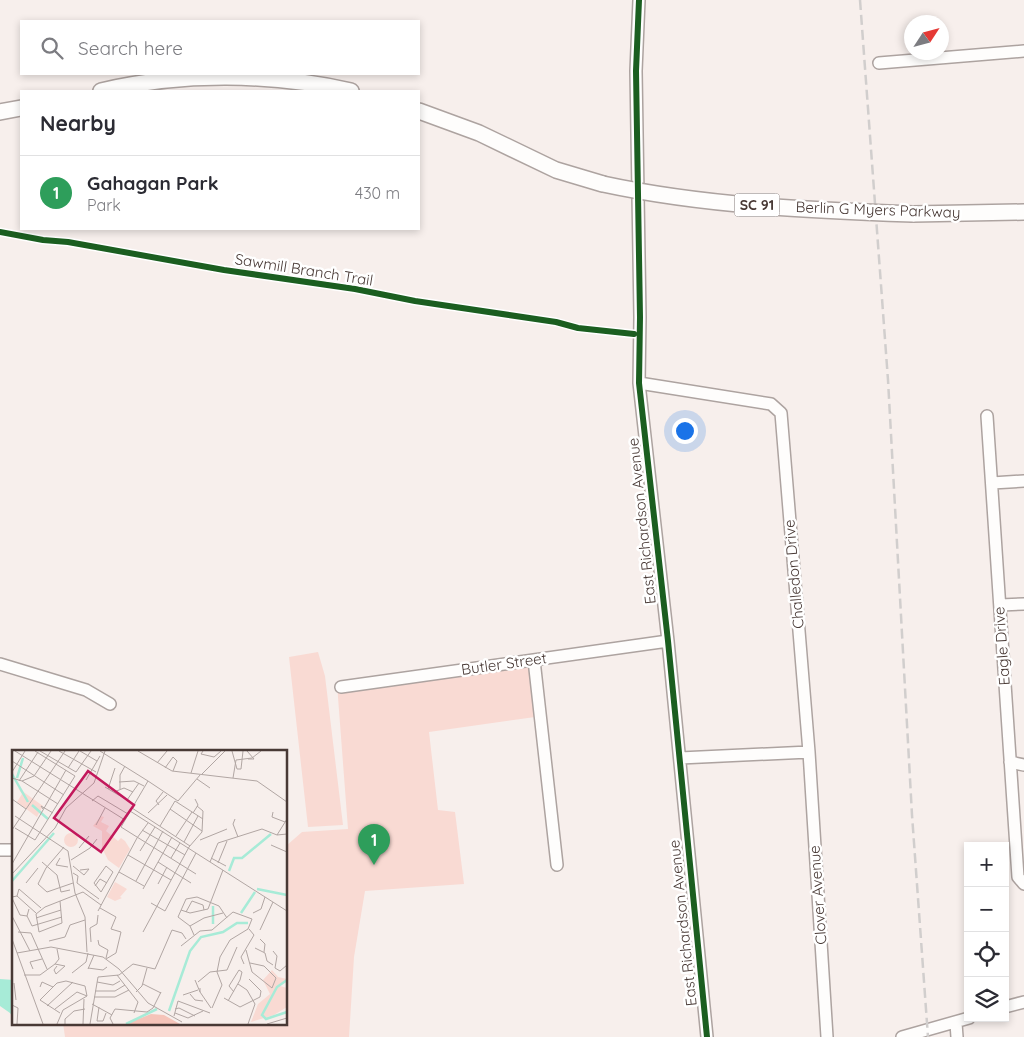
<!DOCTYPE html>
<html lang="en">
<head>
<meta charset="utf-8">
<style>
  :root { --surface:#fff; --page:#f7f7f7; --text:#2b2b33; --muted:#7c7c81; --line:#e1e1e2; --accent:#857975 }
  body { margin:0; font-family:Quicksand,sans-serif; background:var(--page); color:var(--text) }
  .controls { position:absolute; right:15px; bottom:15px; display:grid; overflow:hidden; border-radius:0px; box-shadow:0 2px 8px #0003 }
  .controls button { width:45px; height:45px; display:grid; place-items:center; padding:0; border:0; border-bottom:1px solid var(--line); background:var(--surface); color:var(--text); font:25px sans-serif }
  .compass { position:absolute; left:904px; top:15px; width:45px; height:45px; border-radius:50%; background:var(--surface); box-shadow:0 2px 8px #0003; rotate:54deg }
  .you { position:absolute; left:684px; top:430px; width:18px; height:18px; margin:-12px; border:4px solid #fff; border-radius:50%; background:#1a73e8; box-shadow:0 0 0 8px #1a73e833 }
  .badge { display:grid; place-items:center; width:32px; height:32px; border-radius:50%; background:var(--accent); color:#fff; font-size:16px; font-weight:700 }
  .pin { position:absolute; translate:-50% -41px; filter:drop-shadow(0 1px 2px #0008) }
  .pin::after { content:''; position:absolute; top:26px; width:18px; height:15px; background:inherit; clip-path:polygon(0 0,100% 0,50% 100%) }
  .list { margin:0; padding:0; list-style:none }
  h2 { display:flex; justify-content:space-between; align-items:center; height:65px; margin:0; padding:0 20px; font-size:21px }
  h2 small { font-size:16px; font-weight:400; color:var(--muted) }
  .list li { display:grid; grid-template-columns:32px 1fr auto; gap:15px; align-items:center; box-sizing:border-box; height:75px; padding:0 20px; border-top:1px solid var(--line) }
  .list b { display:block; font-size:19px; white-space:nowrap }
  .list p { margin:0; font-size:16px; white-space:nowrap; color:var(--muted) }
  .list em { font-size:16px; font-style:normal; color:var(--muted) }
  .icon { flex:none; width:28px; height:28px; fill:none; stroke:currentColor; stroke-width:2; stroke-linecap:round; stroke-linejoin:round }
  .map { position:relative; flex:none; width:1024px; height:1037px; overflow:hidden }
  .search { position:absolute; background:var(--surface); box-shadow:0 2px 8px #0003; left:20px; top:20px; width:400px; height:55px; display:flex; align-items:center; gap:12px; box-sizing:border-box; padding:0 18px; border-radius:0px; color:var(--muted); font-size:19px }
  .panel { position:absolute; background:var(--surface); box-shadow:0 2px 8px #0003; left:20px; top:90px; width:400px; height:140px; border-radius:0px }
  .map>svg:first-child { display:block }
  .green { fill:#f9dad3 }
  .water { fill:#a7ebd7 }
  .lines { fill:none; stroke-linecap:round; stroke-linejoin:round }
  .minor-casing { stroke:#ada3a0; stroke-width:14 }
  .major-casing { stroke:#ada3a0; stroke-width:18 }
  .minor { stroke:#fefdfc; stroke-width:11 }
  .major { stroke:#fefdfc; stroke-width:15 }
  .rail { stroke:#d1cecd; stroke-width:2.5; stroke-dasharray:10 5; stroke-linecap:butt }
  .major-bridge-casing { stroke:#ada3a0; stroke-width:18; stroke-linecap:butt }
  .major-bridge { stroke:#fefdfc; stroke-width:15 }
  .cycleway-casing { stroke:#fff; stroke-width:9 }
  .cycleway { stroke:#1b5e20; stroke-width:6 }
  .labels { text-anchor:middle; stroke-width:5; stroke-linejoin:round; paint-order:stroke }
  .shield { fill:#fff; stroke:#7f7472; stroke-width:1 }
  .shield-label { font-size:14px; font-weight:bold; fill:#483935 }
  .street-label { font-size:15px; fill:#483935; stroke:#fff }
  .inset-river { fill:none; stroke:#a7ebd7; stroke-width:2.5 }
  .inset-road { fill:none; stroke:#b1a6a3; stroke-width:1 }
  .view { fill:#c2185b; fill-opacity:0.15; stroke:#c2185b; stroke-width:2.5 }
  .inset-edge { fill:none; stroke:#483935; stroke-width:2.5 }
</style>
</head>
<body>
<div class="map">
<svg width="1024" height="1037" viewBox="0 0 1024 1037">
  <rect width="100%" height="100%" fill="#f7efec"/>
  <path class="green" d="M318,652L325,676L343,825L308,827L289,657Z
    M530,664L535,717L429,732L438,810L455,812L464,884L365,891L354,957L349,1037H65L63,1023H286V846L302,832L348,829L337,684Z"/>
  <path class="water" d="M0,979L14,980V1019L10,1013L0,1006Z"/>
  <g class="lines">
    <defs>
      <path id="minor" d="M639,0L636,71L640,317L639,383L668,641L707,1037
        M879,63L1024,51
        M639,383L771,404L781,413L809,752L827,1037
        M987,416L1018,877L1024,884
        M992,483L1024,481
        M1000,605L1024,604
        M534,660L557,865
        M0,664L86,690L110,704
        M341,687L668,641
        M680,758L809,752
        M1010,762L1024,765
        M0,850H14
        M1005,1007L1024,1002
        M956,1023L957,1037
        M902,1037L969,1018"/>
      <path id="major" d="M101,91C183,72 270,73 351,91
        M419,111L479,133L556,170L603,184
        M0,112L21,108
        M913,214L1024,212"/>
    </defs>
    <use href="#minor" class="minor-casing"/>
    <use href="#major" class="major-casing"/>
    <use href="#minor" class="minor"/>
    <use href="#major" class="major"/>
    <path class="rail" d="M860,0L888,380L912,815L928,1037"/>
    <defs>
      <path id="major-bridge" d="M603,184C705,206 809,210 913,214"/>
    </defs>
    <use href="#major-bridge" class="major-bridge-casing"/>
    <use href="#major-bridge" class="major-bridge"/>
    <defs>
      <path id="cycleway" d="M639,0L636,71L640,317L639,383L668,641L707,1037
        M0,232L43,240L68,242L224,270L355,289L415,301L556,322L578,328L634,334"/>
    </defs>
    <use href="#cycleway" class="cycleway-casing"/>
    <use href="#cycleway" class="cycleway"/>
  </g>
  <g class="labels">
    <rect class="shield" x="734.5" y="193.5" width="45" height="23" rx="4"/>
    <g class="shield-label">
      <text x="757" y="210">SC 91</text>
    </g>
    <g class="street-label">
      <text transform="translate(878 210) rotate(2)" y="5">Berlin G Myers Parkway</text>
      <text transform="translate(304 270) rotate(9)" y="5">Sawmill Branch Trail</text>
      <text transform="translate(642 521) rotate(-96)" y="5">East Richardson Avenue</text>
      <text transform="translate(794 574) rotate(-95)" y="5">Challedon Drive</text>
      <text transform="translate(1002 646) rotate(-94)" y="5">Eagle Drive</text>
      <text transform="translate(504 664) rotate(-8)" y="5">Butler Street</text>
      <text transform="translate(818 895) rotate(-94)" y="5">Clover Avenue</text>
      <text transform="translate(683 923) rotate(-96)" y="5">East Richardson Avenue</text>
    </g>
  </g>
  <g transform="translate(12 750)">
    <rect width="275" height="275" fill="#f7efec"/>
    <path d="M6,38L31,56L25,67L5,52L10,44ZM89,66L92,67L89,72L97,76L94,81L106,91L109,88L113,91L118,99L107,118L96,110L90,98V81L81,76ZM52 90a7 7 0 1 1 14 0a7 7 0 1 1-14 0ZM103,132L115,139L108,147L110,148L103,151L95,147ZM260,220L266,227L275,229L268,236L275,238V257L262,265L239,272L246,254L258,244L251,230Z" fill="#f9dad3"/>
    <path d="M139,264L152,265L168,274H114Z" fill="#f5c4b9"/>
    <path class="inset-river" d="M0,24L16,52M5,28L11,8M20,55L36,69M217,121L222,108H230L259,84M0,131L42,83M245,139L275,145M229,163L243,142M201,174V156M275,230L265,237L250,265L254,269L275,262M157,261L178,201L189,187L211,182L225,173H236M114,274L145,259"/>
    <path class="inset-road" d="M3,1L113,70M28,1L64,22L79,1M47,1L84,22M68,1L85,11M88,1L136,31M126,1L160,21L245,31L275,52M191,1L189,4L202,7L209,1M220,1L225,19H229L231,1M235,1L242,9H236M0,11L52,45M145,13L155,1M56,18L67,1M153,18L161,7L165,11L161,21M0,22L13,1M179,23L186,1M190,24L213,1M0,28L10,31L22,26L39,1M221,28L224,10L240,8L249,1M185,29L198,38M74,30L88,6M7,31L26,2M10,31L46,54M107,32L122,31L132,36M93,37L115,50L127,33M96,39L103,18M108,39V25L113,16M102,42L112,38L121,42M0,49L14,59M80,51L86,46L116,64M147,55L144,51L151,42M120,58L178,96M31,59L29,56L41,63M158,59L190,81M118,61L275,161M261,62L260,67L273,72M136,63L155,45M181,63L186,55L183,49M3,66L56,101L63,143L73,167L75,202M223,69L221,74L226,87M84,75L93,58M148,76L163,51L191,69M3,78L23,90L63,26L23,1M0,80L53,1M130,80L173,105M265,85L275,69M164,86L180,62M188,90L215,79M172,92L186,66M259,95L275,102M52,97L34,118L26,134L35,142L61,133M67,98L77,86M128,101L143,77M116,105L159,130M48,108L44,115L56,117M159,108L168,93M199,108L214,116M59,110L78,98L85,89M30,112L45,125L49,142L58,140M146,112L179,133M198,112L206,93L250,79L265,85L275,84M206,113L215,91M0,114L54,20M61,116L72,125L77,119L68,120M94,116L101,122L89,142L82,133ZM107,122L132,136M61,123L66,126L65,133L87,149M0,124L43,78L54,58L82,33L93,1M184,124L109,77L136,31L166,51L188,25M124,131L151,81M14,133L26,118M146,134L155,117M83,136L88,129L95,133M131,139L160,87M5,146L7,139L29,158M0,147L5,146L24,163M0,148L8,165L15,166M48,151L50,173L27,182L24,164L33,157L71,142L89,155M139,153L153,161L184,103M88,158L104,167L99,179L109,182L104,203L94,209M17,159L15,166L20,176L50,167M169,160L178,163L196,159L211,120M86,161L125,88L136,73M174,162L180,151L191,155L192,160M241,163L249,159L253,147M0,166L18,201M24,168L49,160M178,176L192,168L211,163M248,180L261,152M6,182L19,183L35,219M131,182L177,97L190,82L191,61L185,56M182,185L178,176L166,167L174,149L185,147L207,156L215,168M0,189L31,274M248,189L253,194L252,202M86,190L87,195L96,200L94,208M37,191L53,187L58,175L73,170M79,192L78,178L85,174L86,165M169,196L188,181L200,180L221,162L240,169L236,179L218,190L208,207L205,222L210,235L200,258M243,198L253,203L255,211L261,215M234,200L240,222L260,238L264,228L252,216L238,213M261,201L265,206L263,218L268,221L275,215M5,203L39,197L91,207L107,219L136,253L170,272M43,214L53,216L44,224L42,220L45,216M232,214L229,207L242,185L237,179M76,218L91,220L95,217M21,219L18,212L30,209M76,219L82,205M60,223L74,212L76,203M12,225H28L43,214L47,209L45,199M105,225L126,252L122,263M183,230L188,242V238M85,232L101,235L108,231M186,232L198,222L215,220L225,197M2,233L4,250M131,234L149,243M226,234L235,240L243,254L236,274M28,237L30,232L41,237M83,241H103L113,235M124,242L130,236L135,218M188,242L199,258M178,244L183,250L191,251M171,245L186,240M82,247H103L117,240M212,248L228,257L248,247L249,241L237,229M216,251L228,230L230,222L227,220L217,236L222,242M80,254L100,265M0,255L6,258L5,274M35,256L61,232M87,257L85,271H91L94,263M43,259L65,242L75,246M163,259L167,258L183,266M48,263L28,250L45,233L54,231L73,236L75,246M163,263L176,268L191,261M162,266L166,251L198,263M45,274L51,260L75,246M53,274V269L62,261L73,259M71,274L72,249M78,274L86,227L107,225L121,214L143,219L160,180L170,183L174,189M101,274L98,268L103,259L135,262L141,258L149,242M255,274L275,268"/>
    <path class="view" d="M76,21L122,55L89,102L42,68Z"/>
    <rect width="275" height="275" class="inset-edge"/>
  </g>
</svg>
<div class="controls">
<button>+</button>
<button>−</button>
<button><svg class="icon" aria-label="locate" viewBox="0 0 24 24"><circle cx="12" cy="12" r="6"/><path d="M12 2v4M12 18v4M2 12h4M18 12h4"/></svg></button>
<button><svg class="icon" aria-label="layers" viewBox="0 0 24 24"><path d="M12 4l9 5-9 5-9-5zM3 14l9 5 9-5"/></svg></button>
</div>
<svg class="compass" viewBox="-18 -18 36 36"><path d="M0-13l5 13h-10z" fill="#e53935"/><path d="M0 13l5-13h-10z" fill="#7c7c81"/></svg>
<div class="you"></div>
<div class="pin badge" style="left:374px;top:865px;background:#2e9e5b">1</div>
<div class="search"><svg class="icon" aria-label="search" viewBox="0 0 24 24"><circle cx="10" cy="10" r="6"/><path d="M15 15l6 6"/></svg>Search here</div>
<section class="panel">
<h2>Nearby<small></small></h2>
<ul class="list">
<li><span class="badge" style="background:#2e9e5b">1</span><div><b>Gahagan Park</b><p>Park</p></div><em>430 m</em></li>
</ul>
</section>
</div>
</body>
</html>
